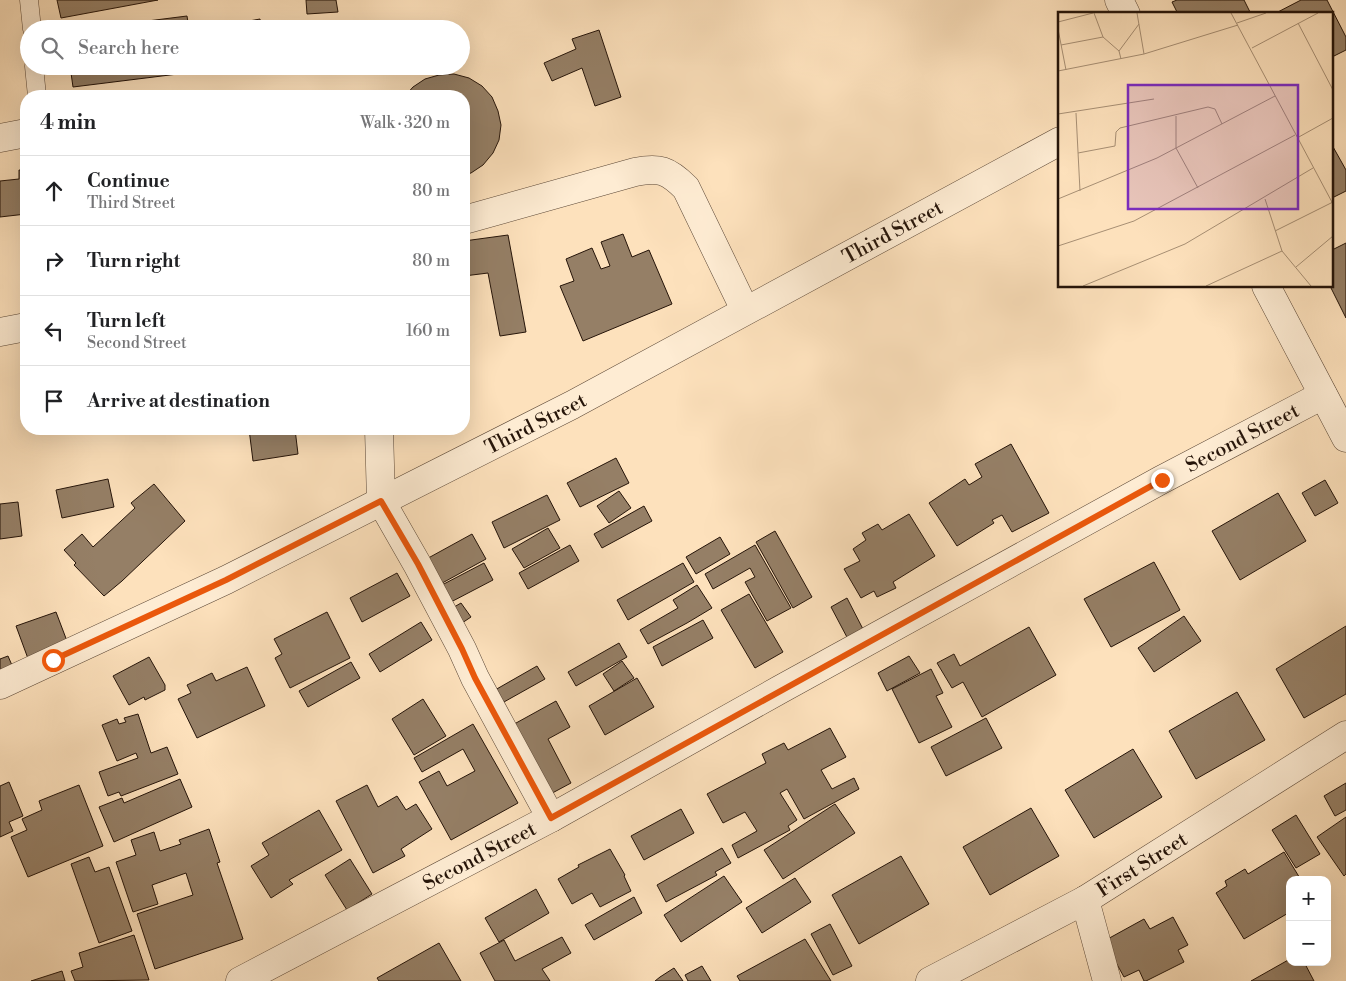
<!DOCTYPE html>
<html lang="en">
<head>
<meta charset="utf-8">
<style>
  :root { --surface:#fff; --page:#f2f2f2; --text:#202124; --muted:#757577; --line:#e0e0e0 }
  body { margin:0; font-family:"Libre Bodoni",serif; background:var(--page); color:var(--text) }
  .controls { position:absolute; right:15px; bottom:15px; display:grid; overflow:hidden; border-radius:10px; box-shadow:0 5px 20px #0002 }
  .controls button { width:45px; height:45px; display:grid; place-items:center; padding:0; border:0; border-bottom:1px solid var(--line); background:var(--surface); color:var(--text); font:25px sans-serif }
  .stop { position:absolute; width:15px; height:15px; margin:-11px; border:4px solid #ea580c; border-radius:50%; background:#fff }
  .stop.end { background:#ea580c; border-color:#fff; box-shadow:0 1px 5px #0008 }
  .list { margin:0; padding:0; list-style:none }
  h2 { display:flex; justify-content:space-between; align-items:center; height:65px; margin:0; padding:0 20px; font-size:21px }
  h2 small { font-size:16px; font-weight:400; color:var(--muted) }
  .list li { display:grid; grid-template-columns:32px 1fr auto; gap:15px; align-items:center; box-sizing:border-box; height:70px; padding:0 20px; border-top:1px solid var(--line) }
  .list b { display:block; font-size:19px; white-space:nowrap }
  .list p { margin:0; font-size:16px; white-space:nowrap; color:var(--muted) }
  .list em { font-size:16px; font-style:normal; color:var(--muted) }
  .icon { flex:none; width:28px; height:28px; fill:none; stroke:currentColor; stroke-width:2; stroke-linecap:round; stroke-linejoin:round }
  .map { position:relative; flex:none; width:1346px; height:981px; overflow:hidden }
  .search { position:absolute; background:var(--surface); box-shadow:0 5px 20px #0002; left:20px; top:20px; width:450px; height:55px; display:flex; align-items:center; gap:12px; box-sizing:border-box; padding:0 18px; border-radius:28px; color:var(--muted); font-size:19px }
  .panel { position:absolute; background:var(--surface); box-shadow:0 5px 20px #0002; left:20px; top:90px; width:450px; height:345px; border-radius:20px }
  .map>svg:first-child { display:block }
  .building { fill:#957f66; stroke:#251409 }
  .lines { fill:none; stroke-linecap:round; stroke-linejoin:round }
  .lane-casing { stroke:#5b4736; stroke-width:19 }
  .street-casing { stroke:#5b4736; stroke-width:29 }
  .lane { stroke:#feecd3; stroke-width:18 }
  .street { stroke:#feecd3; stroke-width:28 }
  .route { stroke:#ea580c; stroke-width:6 }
  .labels { text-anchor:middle; stroke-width:5; stroke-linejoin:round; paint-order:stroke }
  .street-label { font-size:20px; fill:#251409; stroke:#feecd3 }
  .inset-road { fill:none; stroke:#a78f74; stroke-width:1 }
  .view { fill:#7b2cbf; fill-opacity:0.15; stroke:#7b2cbf; stroke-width:2.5 }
  .inset-edge { fill:none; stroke:#251409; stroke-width:2.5 }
</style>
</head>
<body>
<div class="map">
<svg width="1346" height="981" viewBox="0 0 1346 981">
  <rect width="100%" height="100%" fill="#fde1bc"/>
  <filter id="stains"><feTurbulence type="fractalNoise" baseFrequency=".004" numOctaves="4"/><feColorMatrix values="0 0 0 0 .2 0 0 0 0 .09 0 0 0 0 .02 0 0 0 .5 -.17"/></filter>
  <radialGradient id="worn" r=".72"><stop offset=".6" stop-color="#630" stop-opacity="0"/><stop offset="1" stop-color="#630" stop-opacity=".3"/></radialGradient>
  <path class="building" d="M57,0H158L61,18Z
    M306,0H336L338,12L307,14Z
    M1177,0H1244L1251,14H1178L1172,2Z
    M1301,0H1327L1346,37V50L1332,57V14H1274Z
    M187,16L189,29H84Z
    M260,19L261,29H222V26Z
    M599,30L621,97L595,106L582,68L552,81L544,63L576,49L572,39Z
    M70,66H193L194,72L73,87Z
    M454,74L469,78L482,86L492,97L498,111L501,125L499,140L493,153L483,165L471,173L464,175V96H405L413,87L425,79L439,75Z
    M1332,145L1346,170V191L1332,198Z
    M19,170H26V194H24L26,214L0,217V181L19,179Z
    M623,234L632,257L649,250L672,304L583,341L560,286L574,281L566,259L592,248L601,269L610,266L601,242Z
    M508,235L526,332L500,336L488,273L464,276V241Z
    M1346,243V318L1330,286H1332V250Z
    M249,429H295L298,454L253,461Z
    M1011,444L1049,513L1012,532L1002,515L992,520L994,523L957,546L929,503L965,479L969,485L982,477L975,464Z
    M616,458L629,483L580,507L567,483Z
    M108,479L114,507L62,518L56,490Z
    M1325,480L1338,503L1315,516L1302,493Z
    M154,484L185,521L122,581L104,596L74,565L76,563L64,550L82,534L93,547L135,508L131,503Z
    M619,491L631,508L609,523L597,506Z
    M1278,493L1306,541L1240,580L1212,531Z
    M547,495L560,520L504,548L492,522Z
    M18,502L22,536L0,539V504Z
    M644,506L652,521L602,548L594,534Z
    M909,514L935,556L893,582L896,588L877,597L874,591L861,598L844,569L860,561L853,549L866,540L862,533L878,524L882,530Z
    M548,528L560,548L524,568L512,549Z
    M775,531L812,597L793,608L756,542Z
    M472,534L486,559L435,587L421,562Z
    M720,537L730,554L696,574L686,557Z
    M570,545L579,561L528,589L519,573Z
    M755,545L791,608L767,621L745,582L755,577L750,568L713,589L705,574Z
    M1154,562L1180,610L1111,647L1084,599Z
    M484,563L493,580L449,603L440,586Z
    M683,563L694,582L628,620L617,600Z
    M397,573L410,596L362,622L350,598Z
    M697,585L712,608L687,623L648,644L640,630L678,608L673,600Z
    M749,594L783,652L755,668L721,610Z
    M847,598L865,633L849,641L831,607Z
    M461,603L471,617L459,625L449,610Z
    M56,612L70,649L30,664L16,626Z
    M327,612L350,658L290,688L275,658L282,654L274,639Z
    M1184,616L1201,641L1154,672L1138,648Z
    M703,620L713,638L662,666L653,647Z
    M421,622L432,640L380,672L369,654Z
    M1346,626V694L1304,718L1276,669Z
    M1029,627L1056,675L982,717L963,682L952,688L937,663L954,654L960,666Z
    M619,643L627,657L576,686L568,672Z
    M8,656L17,677L0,684V659Z
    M909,656L920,673L887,691L878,673Z
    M149,657L165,685V690L145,700L144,697L129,705L113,676Z
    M622,661L634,678L614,691L603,674Z
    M351,662L360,678L308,707L299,691Z
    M537,666L545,679L495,707L488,694Z
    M247,667L265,706L197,738L178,699L191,693L187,685L212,673L216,681Z
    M931,669L943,693L936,696L952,727L919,743L892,689Z
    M637,678L654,707L605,735L589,706Z
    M1237,692L1265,740L1196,779L1169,731Z
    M423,699L446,736L414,755L392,719Z
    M556,701L570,727L548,739L571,783L543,798L507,728Z
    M138,714L151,753L167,747L178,774L121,796L119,792L108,796L99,772L138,758L136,753L117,761L102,725L117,719L119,724L126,722L124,718Z
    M986,718L1002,748L946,776L931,747Z
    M473,724L518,803L451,840L419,782L439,771L447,786L475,771L463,749L422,772L414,758Z
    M830,728L846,757L821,770L832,789L854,778L859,789L804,819L787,789L780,793L797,820L788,826L790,830L738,858L732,845L757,831L745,812L723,823L707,794L766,763L762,754L784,743L788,750Z
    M1133,749L1162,797L1094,838L1065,790Z
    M180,779L192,807L114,842L99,807L122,798L124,803Z
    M9,782L23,816L9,822L13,831L0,837V786Z
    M1346,783V810L1335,816L1324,796Z
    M79,785L103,846L28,877L11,837L27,830L22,819L42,810L39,801Z
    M367,785L378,807L397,796L406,810L416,804L432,829L401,849L405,856L373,873L336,801Z
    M835,804L855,833L783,879L764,850Z
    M1031,808L1059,856L990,895L963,847Z
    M681,809L694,833L644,860L631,836Z
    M319,810L342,850L289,880L293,884L271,898L251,866L269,855L262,843Z
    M1296,815L1320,854L1296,868L1272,830Z
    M1346,817V874L1344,876L1317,837Z
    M209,829L220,862L217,863L243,939L155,969L137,914L193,895L186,873L152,885L158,904L133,912L116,862L136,855L131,840L154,832L160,851L181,844L179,840Z
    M722,848L731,863L715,872L717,875L666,902L657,885Z
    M610,849L625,875L624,876L631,891L600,907L592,893L572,904L558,879L579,867L578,865Z
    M1284,852L1301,880H1290V912L1244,939L1216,893L1227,886L1225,881L1245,869L1248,874Z
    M901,856L929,904L859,944L832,895Z
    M89,857L95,872L109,867L132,931L99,943L71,864Z
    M350,859L372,894L347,910L325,875Z
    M724,876L742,902L681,942L664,915Z
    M795,878L811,902L762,933L746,908Z
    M536,889L549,913L499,942L485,918Z
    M634,897L642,913L594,940L585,925Z
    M1173,917L1188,945L1178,950L1184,962L1146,981H1144L1139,970L1124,977L1104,941L1144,919L1150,929Z
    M830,924L852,966L833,975L811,934Z
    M134,935L149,980L75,981L71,971L83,967L79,953Z
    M562,937L571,953L542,969L550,981H495L480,953L504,940L515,961Z
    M805,939L831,981H740L737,976Z
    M439,943L461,981H379L377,978Z
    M1290,959V962H1304L1314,981H1251Z
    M702,966L711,981H688L685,975Z
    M674,968L683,981H655L660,977Z
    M62,971L65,981H31Z"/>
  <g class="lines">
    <defs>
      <path id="lane" d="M29,0L32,29
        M34,66L37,96"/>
      <g id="street">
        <path d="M1119,0L1126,14"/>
        <path d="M0,138L26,133"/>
        <path d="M464,220L635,172C659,167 668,170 686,188L745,310"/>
        <path d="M1266,286L1346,438"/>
        <path d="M0,332L26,327"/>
        <path d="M379,429L381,501L417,564L462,649L475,678L551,818"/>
        <path id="s1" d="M0,685L226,580L572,405L1060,141"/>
        <path d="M1085,900L1107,981"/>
        <path id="s2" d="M240,981L551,818L781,689L1161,480L1323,395"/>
        <path id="s3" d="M930,981L1085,900L1346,735"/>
      </g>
    </defs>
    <use href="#lane" class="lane-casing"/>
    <use href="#street" class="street-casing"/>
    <use href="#lane" class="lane"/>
    <use href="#street" class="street"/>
  </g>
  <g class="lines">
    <path class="route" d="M53,660L226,580L381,501L418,564L462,649L475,678L551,818L1162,480"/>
  </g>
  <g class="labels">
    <g class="street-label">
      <text dy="7" stroke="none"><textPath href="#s1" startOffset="1001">Third Street</textPath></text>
      <text dy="7" stroke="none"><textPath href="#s1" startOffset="596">Third Street</textPath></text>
      <text dy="7" stroke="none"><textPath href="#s2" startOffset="1140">Second Street</textPath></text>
      <text dy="7" stroke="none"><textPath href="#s2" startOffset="270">Second Street</textPath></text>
      <text dy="7" stroke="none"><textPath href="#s3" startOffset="242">First Street</textPath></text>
    </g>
  </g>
  <g transform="translate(1058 12)">
    <rect width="275" height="275" fill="#fde1bc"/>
    <path class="inset-road" d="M36,1L45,25L61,39L63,47M79,1L86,42M173,1L275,192M0,10L35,1M179,11L208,1M240,11L275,78M0,17L8,58M3,33L45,25M194,36L260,1M61,39L81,12M0,59L86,42L180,13M18,101L22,179M0,102L96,87M118,104V136L140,176M239,126L275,106M20,141L57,134L58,120L62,116L150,95L157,97L164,112M0,187L99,146L217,84M207,187L224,239M217,219L275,190M0,234L76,209L237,123M238,255L275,224M25,274L127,232L255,156M148,274L224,239L253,274"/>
    <path class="view" d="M70,73H240V197H70Z"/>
    <rect width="275" height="275" class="inset-edge"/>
  </g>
  <rect width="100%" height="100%" filter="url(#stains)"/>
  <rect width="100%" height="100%" fill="url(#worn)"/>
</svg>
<div class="controls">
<button>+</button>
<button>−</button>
</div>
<div class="stop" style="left:53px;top:660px"></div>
<div class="stop end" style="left:1162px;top:480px"></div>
<div class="search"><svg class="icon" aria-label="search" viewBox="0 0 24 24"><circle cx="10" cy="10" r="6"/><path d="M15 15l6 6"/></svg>Search here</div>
<section class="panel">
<h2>4 min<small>Walk · 320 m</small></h2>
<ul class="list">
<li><svg class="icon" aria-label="ahead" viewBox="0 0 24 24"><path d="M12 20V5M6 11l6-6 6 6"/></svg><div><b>Continue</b><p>Third Street</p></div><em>80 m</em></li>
<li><svg class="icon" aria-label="right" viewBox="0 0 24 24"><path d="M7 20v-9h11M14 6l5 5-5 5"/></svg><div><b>Turn right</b></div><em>80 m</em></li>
<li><svg class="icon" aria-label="left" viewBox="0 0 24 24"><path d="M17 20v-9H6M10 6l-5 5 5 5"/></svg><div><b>Turn left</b><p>Second Street</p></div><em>160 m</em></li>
<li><svg class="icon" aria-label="arrive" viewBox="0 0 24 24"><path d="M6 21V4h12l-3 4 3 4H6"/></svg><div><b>Arrive at destination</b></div></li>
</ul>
</section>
</div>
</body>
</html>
